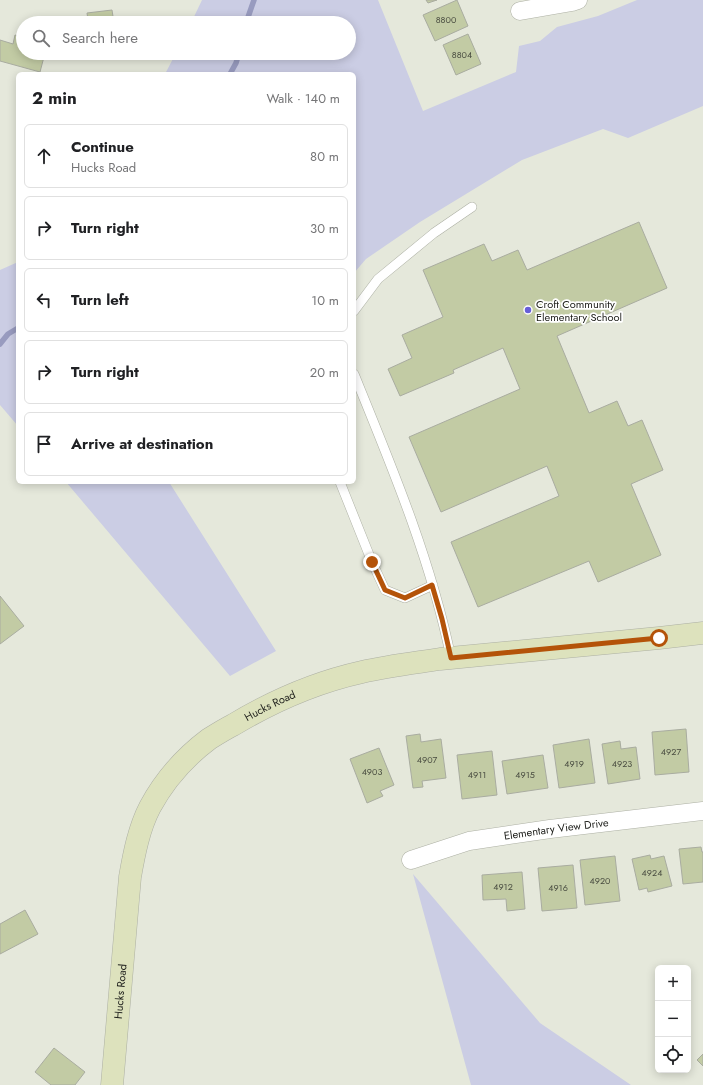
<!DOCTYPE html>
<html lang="en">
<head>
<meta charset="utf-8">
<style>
  :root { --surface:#fff; --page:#f6f6f6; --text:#202124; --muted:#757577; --line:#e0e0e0 }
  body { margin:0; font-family:Jost,sans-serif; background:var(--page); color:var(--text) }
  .controls { position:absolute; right:12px; bottom:12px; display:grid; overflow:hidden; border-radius:6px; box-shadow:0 2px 10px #0003 }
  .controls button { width:36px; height:36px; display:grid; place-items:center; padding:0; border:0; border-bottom:1px solid var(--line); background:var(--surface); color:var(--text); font:20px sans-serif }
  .stop { position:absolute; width:12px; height:12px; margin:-9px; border:3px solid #b45309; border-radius:50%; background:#fff }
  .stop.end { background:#b45309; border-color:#fff; box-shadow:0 1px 4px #0008 }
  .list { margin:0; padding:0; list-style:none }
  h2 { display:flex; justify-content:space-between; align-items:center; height:52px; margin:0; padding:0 16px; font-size:17px }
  h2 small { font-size:13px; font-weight:400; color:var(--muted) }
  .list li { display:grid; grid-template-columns:26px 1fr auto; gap:12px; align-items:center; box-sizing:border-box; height:64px; margin:0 8px 8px; padding:0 8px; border:1px solid var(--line); border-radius:6px }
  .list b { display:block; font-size:15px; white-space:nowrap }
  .list p { margin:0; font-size:13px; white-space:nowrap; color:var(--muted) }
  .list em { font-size:13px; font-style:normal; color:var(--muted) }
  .icon { flex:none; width:22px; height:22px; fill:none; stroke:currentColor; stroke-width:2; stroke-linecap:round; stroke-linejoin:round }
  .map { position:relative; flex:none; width:703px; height:1085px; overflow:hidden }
  .search { position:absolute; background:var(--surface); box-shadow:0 2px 10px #0003; left:16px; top:16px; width:340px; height:44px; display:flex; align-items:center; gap:10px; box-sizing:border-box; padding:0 14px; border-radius:22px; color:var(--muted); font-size:15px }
  .panel { position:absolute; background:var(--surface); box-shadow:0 2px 10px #0003; left:16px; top:72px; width:340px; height:412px; border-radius:6px }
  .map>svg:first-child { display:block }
  .green { fill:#cbcde4 }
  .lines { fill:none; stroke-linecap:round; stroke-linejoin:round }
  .stream { stroke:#989bbf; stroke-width:5.5 }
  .building { fill:#c2cba4; stroke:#a9aca0 }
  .lane-casing { stroke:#adb0a4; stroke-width:10 }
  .street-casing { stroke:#adb0a4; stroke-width:19 }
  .secondary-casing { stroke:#adb0a4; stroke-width:23 }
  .lane { stroke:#fff; stroke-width:9 }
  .street { stroke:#fff; stroke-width:18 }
  .secondary { stroke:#dde2bd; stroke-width:22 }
  .route { stroke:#b45309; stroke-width:5 }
  .poi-dot { fill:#675fd8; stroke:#fff; stroke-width:1.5 }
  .labels { text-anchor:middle; stroke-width:3.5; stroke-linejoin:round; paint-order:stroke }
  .number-label { font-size:9px; fill:#494c40 }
  .poi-label { font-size:11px; fill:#21221e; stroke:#fff; text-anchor:start }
  .street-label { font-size:11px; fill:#21221e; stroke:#fff }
</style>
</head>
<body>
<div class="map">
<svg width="703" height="1085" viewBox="0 0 703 1085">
  <rect width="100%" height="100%" fill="#e5e8db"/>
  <path class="green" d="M202,0H378L423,111L516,72L519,46L540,41L557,27L598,16L637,0H703V106L628,138L603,129L522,160L420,222L366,259L354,273V74H165L176,53H349V23H191Z
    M18,262V426L0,405V270Z
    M66,482H169L276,651L230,676Z
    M413,874L540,1023L631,1085H471Z"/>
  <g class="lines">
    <path class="stream" d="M246,23L254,0
      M230,74L236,63L239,53
      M0,344L8,334L18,328"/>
  </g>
  <path class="building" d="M426,0H437L428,3Z
    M457,0L468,26L435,41L423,15Z
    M112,10L114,23H67L88,20L87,13Z
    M468,34L481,64L456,75L443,45Z
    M15,35L23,37V53H45L40,72L0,61V40L13,44Z
    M639,222L667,288L557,336L589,413L617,401L628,426L642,420L663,470L631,484L661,555L598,582L589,561L478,607L451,542L559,496L547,466L441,512L409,437L520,389L503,348L453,370L454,373L400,396L388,369L412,358L402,335L443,317L423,270L484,244L492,261L518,250L527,270Z
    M0,596L24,626L0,644Z
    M686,729L689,772L655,775L652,732Z
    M420,734L421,742L441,739L446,778L422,781L423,787L413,788L406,736Z
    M589,739L595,783L559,788L553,745Z
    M620,741L621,749L636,747L640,779L608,784L602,744Z
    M379,748L394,785L380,791L383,796L367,803L350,759Z
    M492,751L497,795L462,799L457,755Z
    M543,755L548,788L507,794L502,761Z
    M701,847L702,852H703V882L683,884L679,849Z
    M650,855L651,859L664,856L672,886L648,892L647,888L639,890L632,859Z
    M615,856L620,901L585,905L580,860Z
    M573,865L577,908L542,911L538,868Z
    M522,872L525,909L507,911L506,899L483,900L482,875Z
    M25,910L38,934L0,954V924Z
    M54,1048L85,1072L75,1085H51L35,1072Z
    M703,1054V1066L697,1060Z"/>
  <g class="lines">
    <defs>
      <path id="lane" d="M354,311L378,279L434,233L472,207
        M354,374C392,467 431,560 451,658
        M340,482L372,562L385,590L405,598L433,585"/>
      <g id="street">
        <path d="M520,11L572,2L578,0"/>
        <path id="s1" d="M411,860L469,841L550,829L703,811"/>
      </g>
      <g id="secondary">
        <path id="s2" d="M112,1085L130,877C134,854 139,828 150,807C164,781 185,757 209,739C217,734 225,729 233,725C273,701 317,682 362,672C388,666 414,663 440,659L659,638L703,633"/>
      </g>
    </defs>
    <use href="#lane" class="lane-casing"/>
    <use href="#street" class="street-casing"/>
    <use href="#secondary" class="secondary-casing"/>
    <use href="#lane" class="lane"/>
    <use href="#street" class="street"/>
    <use href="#secondary" class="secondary"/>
  </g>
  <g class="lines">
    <path class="route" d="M372,562L385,590L405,598L432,585L442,619L451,658L659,638"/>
  </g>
  <circle class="poi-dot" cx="528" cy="310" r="4"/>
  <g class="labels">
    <g class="number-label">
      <text x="446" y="23">8800</text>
      <text x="462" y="58">8804</text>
      <text x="671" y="755">4927</text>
      <text x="427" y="763">4907</text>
      <text x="574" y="767">4919</text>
      <text x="622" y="767">4923</text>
      <text x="372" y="775">4903</text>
      <text x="477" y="778">4911</text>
      <text x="525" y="778">4915</text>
      <text x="652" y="876">4924</text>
      <text x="600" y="884">4920</text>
      <text x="503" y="890">4912</text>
      <text x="558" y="891">4916</text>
    </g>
    <g class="poi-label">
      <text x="536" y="308">Croft Community<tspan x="536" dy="13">Elementary School</tspan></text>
    </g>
    <g class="street-label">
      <text dy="4" stroke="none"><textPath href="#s2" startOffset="442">Hucks Road</textPath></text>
      <text dy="4" stroke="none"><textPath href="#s1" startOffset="149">Elementary View Drive</textPath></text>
      <text dy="4" stroke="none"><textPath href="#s2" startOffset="94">Hucks Road</textPath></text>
    </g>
  </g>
</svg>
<div class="controls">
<button>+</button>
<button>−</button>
<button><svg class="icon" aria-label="locate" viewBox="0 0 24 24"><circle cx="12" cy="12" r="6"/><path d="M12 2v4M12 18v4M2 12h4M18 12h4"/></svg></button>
</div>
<div class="stop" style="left:659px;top:638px"></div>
<div class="stop end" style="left:372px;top:562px"></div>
<div class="search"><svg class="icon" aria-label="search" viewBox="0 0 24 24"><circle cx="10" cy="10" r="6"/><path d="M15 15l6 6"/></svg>Search here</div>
<section class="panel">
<h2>2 min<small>Walk · 140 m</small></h2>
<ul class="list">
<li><svg class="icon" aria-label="ahead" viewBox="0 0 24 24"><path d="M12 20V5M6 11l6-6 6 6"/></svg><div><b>Continue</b><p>Hucks Road</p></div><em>80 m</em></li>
<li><svg class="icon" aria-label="right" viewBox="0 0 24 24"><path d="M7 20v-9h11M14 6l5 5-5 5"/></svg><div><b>Turn right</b></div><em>30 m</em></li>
<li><svg class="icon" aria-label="left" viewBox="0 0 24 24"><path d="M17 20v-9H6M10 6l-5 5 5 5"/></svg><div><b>Turn left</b></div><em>10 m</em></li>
<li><svg class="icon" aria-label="right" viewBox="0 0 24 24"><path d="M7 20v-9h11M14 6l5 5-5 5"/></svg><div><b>Turn right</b></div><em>20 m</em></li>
<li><svg class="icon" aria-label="arrive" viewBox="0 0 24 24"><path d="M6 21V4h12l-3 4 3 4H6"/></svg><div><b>Arrive at destination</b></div></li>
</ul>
</section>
</div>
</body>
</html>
